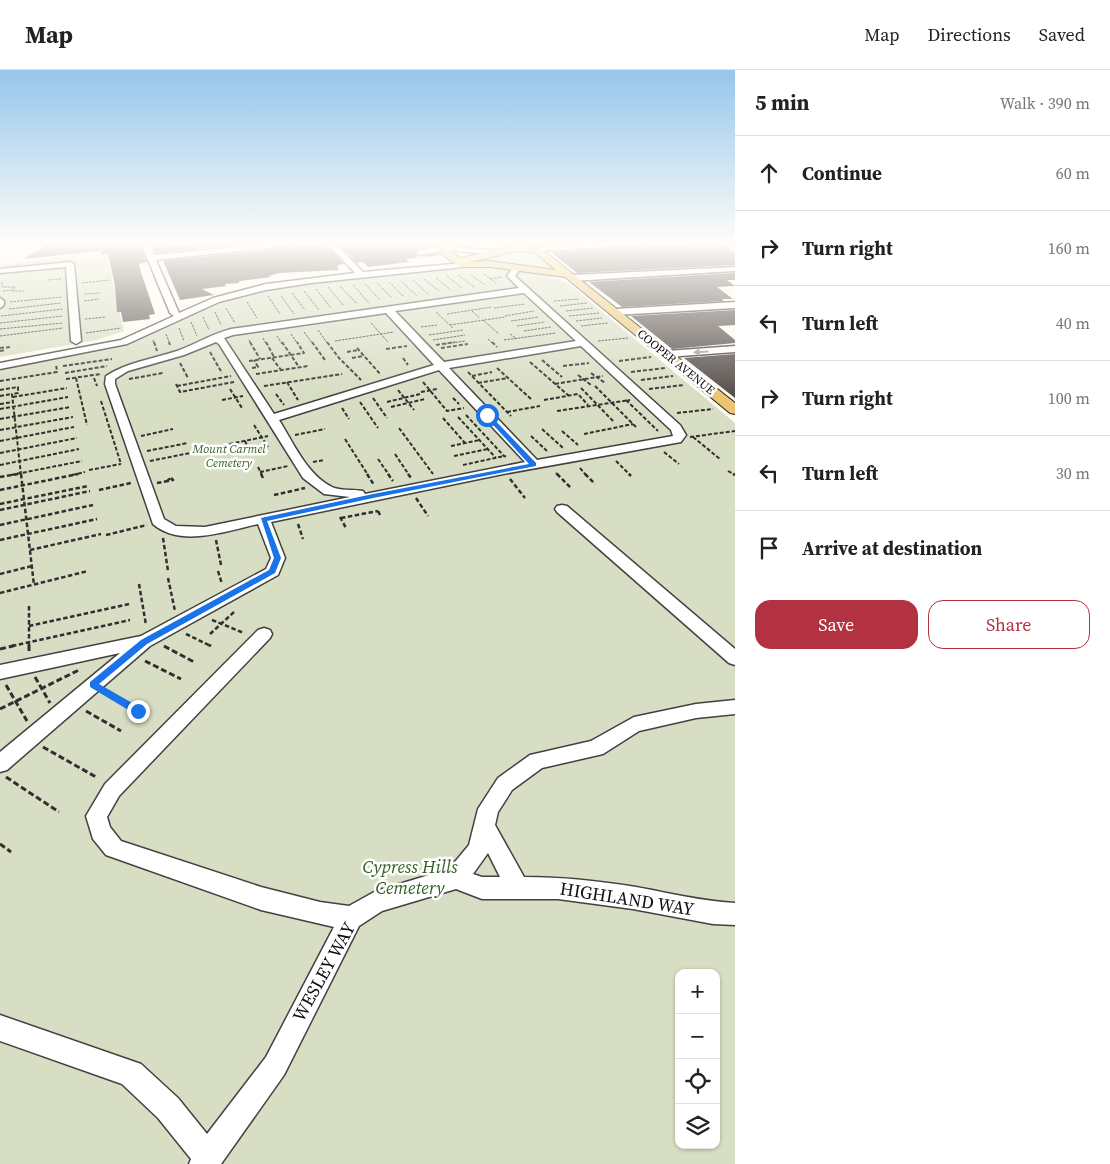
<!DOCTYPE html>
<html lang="en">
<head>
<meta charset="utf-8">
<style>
  :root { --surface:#fff; --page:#f2f2f2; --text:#222; --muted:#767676; --line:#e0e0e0; --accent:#b23242 }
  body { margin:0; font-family:"Source Serif 4",serif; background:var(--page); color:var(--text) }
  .controls { position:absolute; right:15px; bottom:15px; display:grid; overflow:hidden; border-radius:10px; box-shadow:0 1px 4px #0004 }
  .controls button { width:45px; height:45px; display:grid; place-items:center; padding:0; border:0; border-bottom:1px solid var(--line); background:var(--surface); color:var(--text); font:25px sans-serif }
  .stop { position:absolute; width:15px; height:15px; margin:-11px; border:4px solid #1a73e8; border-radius:50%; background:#fff }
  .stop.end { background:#1a73e8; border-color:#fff; box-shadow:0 1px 5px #0008 }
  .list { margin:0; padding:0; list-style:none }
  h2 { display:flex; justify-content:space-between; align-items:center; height:65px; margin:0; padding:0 20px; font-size:21px }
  h2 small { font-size:16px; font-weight:400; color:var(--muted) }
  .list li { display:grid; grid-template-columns:32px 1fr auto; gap:15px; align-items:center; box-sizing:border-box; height:75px; padding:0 20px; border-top:1px solid var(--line) }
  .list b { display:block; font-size:19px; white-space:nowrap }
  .list em { font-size:16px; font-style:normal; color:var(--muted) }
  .actions { display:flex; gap:10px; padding:15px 20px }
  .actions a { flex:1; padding:11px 0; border:1px solid var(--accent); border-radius:15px; text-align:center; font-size:18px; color:var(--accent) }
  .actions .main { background:var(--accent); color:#fff }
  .icon { flex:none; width:28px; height:28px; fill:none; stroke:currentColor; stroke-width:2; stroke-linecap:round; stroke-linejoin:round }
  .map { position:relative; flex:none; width:735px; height:1094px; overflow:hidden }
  header { display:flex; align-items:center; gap:30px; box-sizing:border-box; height:70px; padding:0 25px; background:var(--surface); border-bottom:1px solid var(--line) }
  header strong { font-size:24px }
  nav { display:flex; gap:28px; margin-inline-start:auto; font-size:18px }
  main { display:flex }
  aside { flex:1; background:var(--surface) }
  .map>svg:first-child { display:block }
  .green { fill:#d5e5bc }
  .cemetery { fill:#d7dec3; fill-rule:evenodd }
  .building { fill:#564e4b }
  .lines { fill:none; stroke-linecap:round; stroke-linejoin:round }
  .minor-tunnel { stroke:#dad7ce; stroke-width:9; stroke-dasharray:9 4.5; stroke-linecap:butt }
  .minor-casing { stroke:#414141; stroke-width:3 }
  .major-casing { stroke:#1f1f1f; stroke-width:2 }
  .path-far3 { stroke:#303030; stroke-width:1; stroke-dasharray:2.5 1; stroke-linecap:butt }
  .path-far2 { stroke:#303030; stroke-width:2; stroke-dasharray:4 2; stroke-linecap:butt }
  .path-far1 { stroke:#303030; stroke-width:2.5; stroke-dasharray:4.5 2.5; stroke-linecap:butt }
  .path { stroke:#303030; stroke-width:3; stroke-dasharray:6 3; stroke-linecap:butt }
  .minor { fill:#fff; fill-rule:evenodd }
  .major { fill:#ecc471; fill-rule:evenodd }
  .oneway { fill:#9f9f9f }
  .route { fill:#1a73e8 }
  .labels { text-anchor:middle; stroke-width:5; stroke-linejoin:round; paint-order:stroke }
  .far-street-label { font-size:12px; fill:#0e0e0e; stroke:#fff }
  .far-park-label { font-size:12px; font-style:italic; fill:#356024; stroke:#fff }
  .near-park-label { font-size:18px; font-style:italic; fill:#356024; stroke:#fff }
  .near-street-label { font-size:18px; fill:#0e0e0e; stroke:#fff }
</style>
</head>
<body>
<header>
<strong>Map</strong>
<nav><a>Map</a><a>Directions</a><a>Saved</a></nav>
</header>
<main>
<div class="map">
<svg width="735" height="1094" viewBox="0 0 735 1094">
  <rect width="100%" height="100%" fill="#fefaf0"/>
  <path class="green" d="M520,179H530L556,196L554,200L490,192L486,189Z"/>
  <path class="cemetery" d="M76,185L77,190L107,186L124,261L97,270L0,287V195Z
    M466,197C496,197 542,200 569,214L735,353V1094H0V299L106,280L125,275L223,232L287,216ZM679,903H716V1075H679Z"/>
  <path class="building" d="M50,173H139L147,192L139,194L140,199L155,244L149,245L150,249L123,252L121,242H117L115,216L108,184L102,185L100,175V181L23,189Z
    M151,173H172V176L205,173H257L155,183Z
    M338,173H426L430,177L419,178L413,184L419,187L438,183L441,185L406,189L409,192L368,197L363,192L357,193Z
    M692,173H721L735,182V195L577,203L551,182L694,174Z
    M326,174L344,194L338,195L339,196L337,197L339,200L279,203L269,206L271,207L239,211V213L225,214L226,216L202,219L214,225L180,230L163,191Z
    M735,203V210H727L735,216L717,217L733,229H722L724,231L622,237L589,212Z
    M735,240V255L718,256L735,270V273L672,279L631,246Z
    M735,284V328L684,288Z"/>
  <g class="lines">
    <path class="minor-tunnel" d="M419,183L423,187"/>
    <defs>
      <path id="minor" d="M141,173H149L154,185L275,173H300L296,175L156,190L179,243L213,228L266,214L355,203L327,173H335L363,202L463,193L467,195L463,197L311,213L266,220L219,232L127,274L0,299V293L121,270L174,246L170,243Z
        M521,173H531L519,180H513V176Z
        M605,173H647L643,175L536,181L532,179L536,177Z
        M447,176L498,181L502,183L498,185L447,180L419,185L415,183L420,180Z
        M70,192L74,194L81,271L76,274L71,271L66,197L0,203V199Z
        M514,196L521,198L515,206L680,355L686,365L681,372L503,404L271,452L285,488L278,505L150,576L7,700L0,702V682L120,583L0,609V595L141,566L266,499L271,488L258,454C226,461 181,478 153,454L105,314L106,306C128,292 153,289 177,281C196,274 212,264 231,259L519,218L507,206ZM524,223L576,271L444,292L395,241ZM386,243L434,295L274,344L224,268L233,265ZM216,272L219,274L303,408L324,424L350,427L205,457L176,456L164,449L115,314V309L128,301L184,285ZM581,276L671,360L673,366L537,390L449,298ZM439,300L525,392L365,424L363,421C353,419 340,421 332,417C307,405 293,372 279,350Z
        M735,197V201L573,211L569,208L573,205Z
        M0,228L4,231V235L0,238Z
        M735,232V238L615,245L610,242L615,239Z
        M735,276V282L667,287L662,284L667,281Z
        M562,435L567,436L735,579V595L729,593L557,442L555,439L557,436Z
        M264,558L270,560L272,564L270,568L119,726L107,747L110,757L121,771L261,817L320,832L349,836L376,821L449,799L469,775L478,739L498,708L530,685L591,671L634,647L696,634L735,630V644L696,648L639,661L603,684L542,698L512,720L498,742L495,755L524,807C562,807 599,811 636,817C669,823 701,831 735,833V855L713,854L633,839L558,829H482L456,819L382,841L359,856L284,1005L221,1094H189L191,1089L158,1048L122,1014L0,971V945L141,994L178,1028L207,1064L266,987L334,857L261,840L106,785L93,769L86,746L105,714L258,560ZM488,783L500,807H482L473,804Z"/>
      <path id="major" d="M428,173H439L460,188L516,175L539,177L735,333V344L730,343L565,207L490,197H459ZM516,181L534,182L556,200L490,191L471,192Z
        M729,173H735V177Z"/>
    </defs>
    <use href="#minor" class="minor-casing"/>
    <use href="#major" class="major-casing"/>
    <path class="path-far3" d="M484,204L496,213
      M458,205L474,217
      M471,205L485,215
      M447,206L462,218
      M436,208L451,220
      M424,209L439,221
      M490,209L502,207
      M48,210L61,209
      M413,210L429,225
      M401,211L417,226
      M2,212V217H15L13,221H24
      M389,212L404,227
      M82,213L110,210
      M377,213L392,228
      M365,214L380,230
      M353,215L369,233
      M340,216L357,234
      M328,217L344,236
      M316,219L331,238
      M3,221L14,220
      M304,221L319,240
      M292,223L305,240
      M85,224L100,223
      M268,226L280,244
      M281,226L294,244
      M84,231L99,229
      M554,231L579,229
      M10,232L62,227
      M247,232L257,248
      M560,236L587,233
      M226,238L235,253
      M494,238L525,234
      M9,239L61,233
      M472,241L480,248
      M566,241L593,238
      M215,242L221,255
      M436,242L453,258
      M447,244L492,237
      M1,246L63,239
      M505,246L534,241
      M569,246L599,243
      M203,247L209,260
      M85,249L106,247
      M483,250L499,264
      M511,251L539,247
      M576,251L602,248
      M191,252L197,266
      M0,253L63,246
      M371,253L388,272
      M450,255L505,247
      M517,256L545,252
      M581,256L608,253
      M421,257L437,255
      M179,258L184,271
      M0,259L63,253
      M318,260L328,274
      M524,261L551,257
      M304,262L313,274
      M86,263L121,258
      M166,264L170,274
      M291,264L298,274
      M510,264L517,269
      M429,265L463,260
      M0,266L63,258
      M277,266L282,274
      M263,268L266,274
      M488,269L493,274
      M153,270L154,274
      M249,270L251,274
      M433,270L465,265
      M504,270L556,263
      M335,271L394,262
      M598,271L628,268
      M445,274L465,271"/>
    <path class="path-far2" d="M154,272L157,281
      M169,272L170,275
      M250,272L260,289
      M266,272L274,287
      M282,272L299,297
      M312,272L325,290
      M327,272L339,288L361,310
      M492,272L497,277
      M436,275L455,272
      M0,278L10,277
      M357,278L381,305
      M441,278L468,274
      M386,279L407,276
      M0,281L5,280
      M210,282L222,303
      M347,282L359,280
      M272,288L281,300
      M352,288L364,286
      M403,288L408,295
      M542,290L562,307
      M249,291L304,283L297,272
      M619,291L651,287
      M530,292L569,326
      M180,293L188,308
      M63,296L112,289
      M563,296L589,293
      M252,298L258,297L254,290
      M497,298L531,329
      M468,302L511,346
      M631,302L665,298
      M65,303L107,296
      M591,303L605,313
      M256,304L308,296
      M578,305L591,315
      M472,306L492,302
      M76,308L87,355
      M94,308L97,316
      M66,309L101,304
      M129,309L163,303
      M641,310L673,306
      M0,311L57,302L56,294
      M287,312L298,330
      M423,312L447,341L464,338
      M478,313L508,308
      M176,314L180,322L234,312
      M555,314L603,306
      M177,316L231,306
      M264,316L342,304
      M595,316L637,358
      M581,318L614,352
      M230,319L242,338
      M649,319L684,315
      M0,320L18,317V323L12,324L21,405
      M398,320L414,340
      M421,322L437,319
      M276,324L284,335
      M0,326L12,324
      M13,327L67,318
      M373,328L387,348
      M453,328L459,334
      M222,330L243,326
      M544,330L578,324L588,335
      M626,330L658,361
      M101,331L121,394
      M360,332L378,358
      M387,332L420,324
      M0,334L13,332
      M391,337L425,329
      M342,338L349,349
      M0,339L68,327
      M557,341L630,330
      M507,342L540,336
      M677,343L713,339
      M466,345L504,386L508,387
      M458,347L496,388
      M443,348L465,373
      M0,349L71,337
      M254,355L268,377
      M399,358L433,404
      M542,359L563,378
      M0,360L73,347
      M562,361L578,375
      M584,364L633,354
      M295,365L325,359
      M141,366L173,359
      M531,366L547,381
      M690,367L735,361
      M693,367L720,389
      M345,369L368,405
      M0,371L74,357
      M245,371L250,382
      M451,376L480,370
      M206,379L268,366
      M147,381L188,373
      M664,382L679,394
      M0,383L77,368
      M395,384L409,405
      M454,386L488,379
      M378,389L389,405
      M150,391L195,382
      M616,391L630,405
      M313,392L324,390
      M0,395L79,379
      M463,395L504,386
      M258,397L262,405
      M580,398L586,405
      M89,400L121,394
      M728,401L735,405
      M260,402L288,396
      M556,403L558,405
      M11,405L82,391
      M72,405L85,402"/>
    <path class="path-far1" d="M21,404L34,515
      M261,404L263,408
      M367,404L374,415
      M388,404L393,411
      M408,404L411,408
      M557,404L571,418
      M585,404L595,414
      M629,404L631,406
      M733,404L735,405
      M0,407L18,404
      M171,408L173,410L168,411V410Z
      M510,409L525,428
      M157,413L168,411
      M0,420L78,404
      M99,420L131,413
      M274,425L305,418
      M416,428L428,446
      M0,434L88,416
      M0,440L90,421
      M378,441L381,447
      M340,447L346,458
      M341,448L378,441
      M298,454L303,469
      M0,455L93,435
      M106,465L147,455
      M163,468L168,501
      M0,470L97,449
      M216,470L221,495
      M30,480L101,464
      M218,501L222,514
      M0,504L32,496
      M168,508L175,541
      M139,514L146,555
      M0,523L88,501
      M29,536V576
      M212,550L244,563
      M29,556L129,534
      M186,564L211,576
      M210,564L234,542
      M12,576L130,550"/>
    <path class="path" d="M29,575V581
      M209,575L211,576
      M164,576L194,592
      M0,579L17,575
      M145,591L181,609
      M35,607L50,633
      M6,615L27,651
      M107,623L138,641
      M0,639L79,600
      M86,641L121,661
      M43,677L96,707
      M6,707L59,742
      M0,774L11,782"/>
    <use href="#minor" class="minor"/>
    <use href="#major" class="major"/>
  </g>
  <defs><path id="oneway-solid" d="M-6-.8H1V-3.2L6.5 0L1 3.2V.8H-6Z" transform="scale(1.25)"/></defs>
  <use class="oneway" href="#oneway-solid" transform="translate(701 282) rotate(176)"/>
  <linearGradient id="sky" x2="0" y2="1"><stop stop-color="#95c6ec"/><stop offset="0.53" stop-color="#fffdf8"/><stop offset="1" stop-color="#fffdf8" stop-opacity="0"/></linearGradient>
  <rect width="735" height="326" fill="url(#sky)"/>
  <path class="route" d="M485,344H489L536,393V396L373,428L267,451L281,488L275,503L147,574L99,614L141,638V644H135L90,617V612L141,570L269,500L274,488L261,448L373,424L529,394L485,346Z"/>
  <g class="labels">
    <g class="far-street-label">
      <text transform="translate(676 292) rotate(39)" y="4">COOPER AVENUE</text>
    </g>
    <g class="far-park-label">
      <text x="229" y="383">Mount Carmel<tspan x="229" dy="14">Cemetery</tspan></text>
    </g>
    <g class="near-park-label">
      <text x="410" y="803">Cypress Hills<tspan x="410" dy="21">Cemetery</tspan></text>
    </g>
    <g class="near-street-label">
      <text transform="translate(627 829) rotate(9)" y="6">HIGHLAND WAY</text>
      <text transform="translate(324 902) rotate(-61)" y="6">WESLEY WAY</text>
    </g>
  </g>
</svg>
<div class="controls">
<button>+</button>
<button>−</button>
<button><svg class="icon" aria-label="locate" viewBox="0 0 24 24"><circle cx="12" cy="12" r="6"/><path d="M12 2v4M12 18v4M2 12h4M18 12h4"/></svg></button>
<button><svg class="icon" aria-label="layers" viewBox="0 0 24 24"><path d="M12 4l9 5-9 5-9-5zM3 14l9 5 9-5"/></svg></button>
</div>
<div class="stop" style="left:487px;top:345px"></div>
<div class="stop end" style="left:138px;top:641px"></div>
</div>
<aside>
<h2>5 min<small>Walk · 390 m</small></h2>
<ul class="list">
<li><svg class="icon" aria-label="ahead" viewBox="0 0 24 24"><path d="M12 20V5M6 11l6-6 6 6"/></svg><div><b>Continue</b></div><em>60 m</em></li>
<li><svg class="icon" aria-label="right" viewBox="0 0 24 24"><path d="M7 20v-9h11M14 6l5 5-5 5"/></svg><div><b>Turn right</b></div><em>160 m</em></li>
<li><svg class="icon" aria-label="left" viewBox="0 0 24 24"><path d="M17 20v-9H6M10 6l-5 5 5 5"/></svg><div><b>Turn left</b></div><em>40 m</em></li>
<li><svg class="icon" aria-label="right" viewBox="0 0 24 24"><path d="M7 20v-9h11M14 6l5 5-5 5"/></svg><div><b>Turn right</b></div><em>100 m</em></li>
<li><svg class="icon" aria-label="left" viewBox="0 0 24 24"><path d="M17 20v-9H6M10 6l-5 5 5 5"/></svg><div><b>Turn left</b></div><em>30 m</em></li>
<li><svg class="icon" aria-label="arrive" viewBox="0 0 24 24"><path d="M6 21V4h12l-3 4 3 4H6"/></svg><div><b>Arrive at destination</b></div></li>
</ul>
<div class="actions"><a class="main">Save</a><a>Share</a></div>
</aside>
</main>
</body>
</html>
